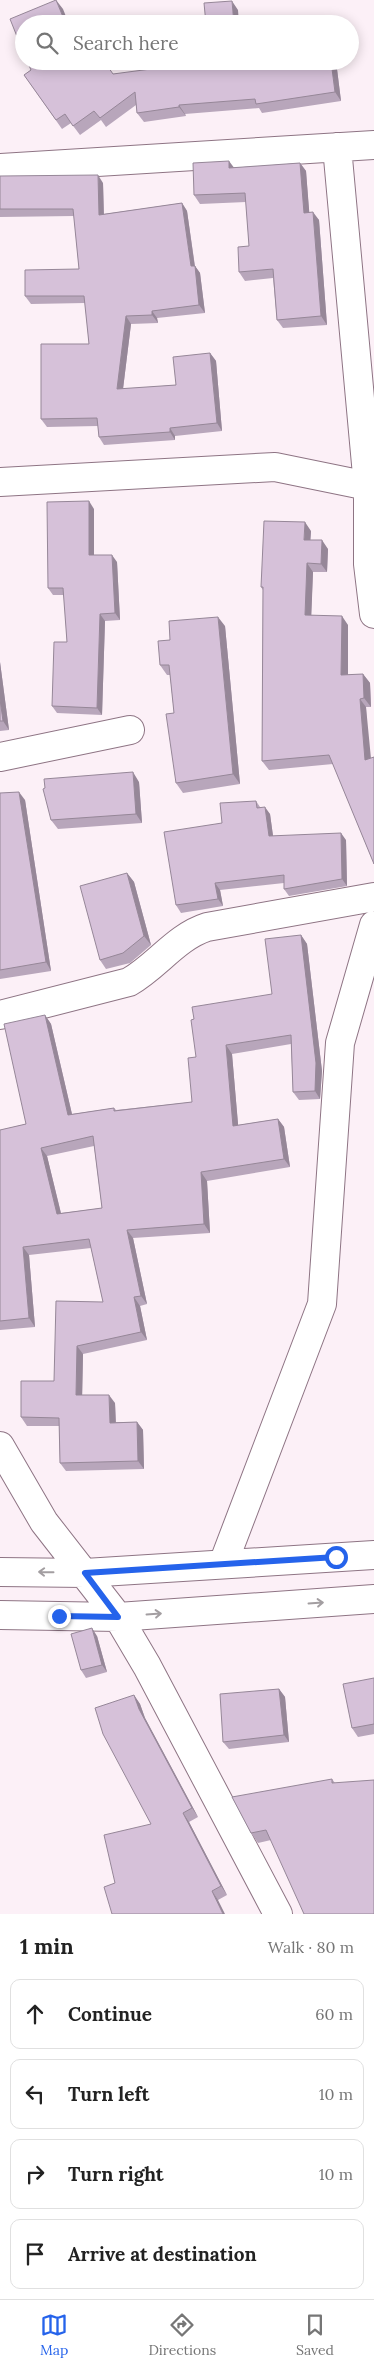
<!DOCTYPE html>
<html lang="en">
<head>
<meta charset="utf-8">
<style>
  :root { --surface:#fff; --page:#f6f6f6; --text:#222; --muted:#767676; --line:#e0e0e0; --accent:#2563eb }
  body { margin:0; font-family:Lora,serif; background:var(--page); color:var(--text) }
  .stop { position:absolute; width:15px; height:15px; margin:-11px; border:4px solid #2563eb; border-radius:50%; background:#fff }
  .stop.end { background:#2563eb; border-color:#fff; box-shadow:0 1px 5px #0008 }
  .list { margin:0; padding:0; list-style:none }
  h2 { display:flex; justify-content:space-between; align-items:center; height:65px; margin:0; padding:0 20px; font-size:21px }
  h2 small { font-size:16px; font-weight:400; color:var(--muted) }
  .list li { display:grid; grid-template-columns:32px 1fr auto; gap:15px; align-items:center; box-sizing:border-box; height:70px; margin:0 10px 10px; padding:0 10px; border:1px solid var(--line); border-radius:10px }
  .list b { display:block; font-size:19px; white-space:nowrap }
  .list em { font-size:16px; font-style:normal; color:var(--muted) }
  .icon { flex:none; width:28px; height:28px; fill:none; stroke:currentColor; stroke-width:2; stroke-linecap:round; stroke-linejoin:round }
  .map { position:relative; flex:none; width:374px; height:1914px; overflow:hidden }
  .search { position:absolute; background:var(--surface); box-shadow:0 2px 12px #0003; left:15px; right:15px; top:15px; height:55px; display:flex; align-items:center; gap:12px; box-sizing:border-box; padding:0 18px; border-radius:28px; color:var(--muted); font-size:19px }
  .sheet { height:385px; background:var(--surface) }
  nav { display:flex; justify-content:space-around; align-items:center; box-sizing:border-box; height:70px; border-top:1px solid var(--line); background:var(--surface); font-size:14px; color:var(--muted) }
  nav a { display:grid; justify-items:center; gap:2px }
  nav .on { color:var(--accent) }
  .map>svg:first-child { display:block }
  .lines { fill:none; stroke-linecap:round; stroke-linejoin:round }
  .minor-casing { stroke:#8e7484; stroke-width:30 }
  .minor { stroke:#fff; stroke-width:28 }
  .wall { fill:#b8a6bb; fill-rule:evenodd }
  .shaded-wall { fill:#968798 }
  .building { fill:#d6c1d9; stroke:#968798; fill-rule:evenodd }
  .oneway { stroke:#a39ea1 }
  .route { stroke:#2563eb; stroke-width:6 }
</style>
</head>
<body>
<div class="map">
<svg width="374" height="1914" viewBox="0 0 374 1914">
  <rect width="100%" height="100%" fill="#fcf0f7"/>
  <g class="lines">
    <defs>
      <path id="minor" d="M337,147L368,486
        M0,168L374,145
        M0,482L275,467L368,486V564L374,614
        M0,757L130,730
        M0,1015L129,982C157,966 176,937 207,927L374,897
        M0,1446L44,1522L118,1617L147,1666L278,1914
        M223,1564L322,1304L340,1043L374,925
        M0,1572L85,1573L374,1555
        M0,1615L118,1617L374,1599"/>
    </defs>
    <use href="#minor" class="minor-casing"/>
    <use href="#minor" class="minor"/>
  </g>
  <path class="wall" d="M336,61L341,101L262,113L259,108L185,114L186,116L144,122L137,113L136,105L106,127L101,120L80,135L71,123L62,129L24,75L31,70L113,74Z
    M300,163L306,171L309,212L319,220L327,325L283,328L277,320L273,278L245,281L239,272L249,246L246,202L200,204L194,195L234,168Z
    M0,176L103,183L104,214L182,203L187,211L195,266L200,273L205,313L157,318L158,323L131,324L123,389L176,385L210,353L216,361L222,431L175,436V440L104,445L99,437L98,426L47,427L41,419L89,344L85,303L31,304L25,296L79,269L74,216L0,217Z
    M94,509V555L117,562L120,620L105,621L102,715L57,713L52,706L67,642L64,595H53L48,588Z
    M311,531L310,540L328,549L327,572H313L311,615L348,625V675L363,674L370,683L371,707H366L374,864L333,764L269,770L262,761L263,590L261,587Z
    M225,626L240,784L183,793L176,783L174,713L170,675H167L160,665L170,640Z
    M0,662L9,730L0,731Z
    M139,782L142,823L58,829L51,820Z
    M0,793L25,800L51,971L0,979Z
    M256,801L260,807L270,814L273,836L346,840L347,886L289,896L284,889V883L220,890L223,906L181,913L176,905L222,823Z
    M127,873L134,882L151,945L130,963L106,969L100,960Z
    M301,935L307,944L322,1071L320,1099L299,1100L293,1092L291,1044L232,1054L238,1125L278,1119L284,1127L290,1167L207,1181L210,1233L133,1238L147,1304L140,1306L147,1340L83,1354L82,1395L115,1403L116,1422H137L143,1430L144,1469L66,1471L60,1463L59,1426H27L21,1417L54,1381L103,1302L91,1248L29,1255L35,1327L0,1330V1130L26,1124L45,1015L51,1024L72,1114L114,1108L116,1110L192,1102L196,1057L272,994ZM94,1146L102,1208L61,1213L47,1156Z
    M97,1636L107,1672L86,1678L81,1670Z
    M374,1678V1734L358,1737L352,1728Z
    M279,1689L285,1697L289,1742L229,1749L223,1742Z
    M134,1695L140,1704L145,1718L198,1817L189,1822L227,1895L218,1900L115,1883L151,1824Z
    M332,1779L335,1783L271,1840L258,1843L251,1833Z"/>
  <path class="shaded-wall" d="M56,0L63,9L69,24H66Z
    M232,1L238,10L239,24H234Z
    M331,61H336L341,101L335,92Z
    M179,105L185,114L186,116L179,107Z
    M229,161L235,169L229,168Z
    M300,163L306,171L310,221L304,213Z
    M98,175L103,183L104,223L99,215Z
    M182,203L187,211L195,268V266L200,273L205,313L199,305L191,266Z
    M313,212L319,220L327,325L321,316Z
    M152,311L157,318L158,323L152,315Z
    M126,316L131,324L122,397L117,389Z
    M210,353L216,361L222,431L217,423Z
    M170,428L175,436V440L170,432Z
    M89,501L94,509V563L89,555Z
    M305,522L311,531L310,548L304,540Z
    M322,540L328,549L327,572L321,564Z
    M112,555L117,562L120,620L115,613Z
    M307,563L313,572L311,624L305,615Z
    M100,614L105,621L102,715L97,708Z
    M342,616L348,625V684L341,675Z
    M218,617L225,626L240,784L233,774Z
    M0,662L9,730L3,721L0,699Z
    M363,674L370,683L371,707L364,698Z
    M360,699L366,707L372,769L365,760Z
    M133,772L139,782L142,823L136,814Z
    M19,792L25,800L51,971L46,962Z
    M265,807L270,814L274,843L269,836Z
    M341,833L346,840L347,886L342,879Z
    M127,873L134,882L151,945L144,936Z
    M215,883L220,890L223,906L218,899Z
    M301,935L307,944L322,1071L320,1099L315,1091Z
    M45,1015L51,1024L74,1123L68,1115Z
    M226,1045L232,1054L239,1135L233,1126Z
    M278,1119L284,1127L290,1167L284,1159Z
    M41,1148L47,1156L63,1222L57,1214Z
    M201,1172L207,1181L210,1233L204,1224Z
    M127,1230L133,1238L147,1304L141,1296Z
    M23,1247L29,1255L35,1327L29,1318Z
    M134,1297L140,1306L147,1340L141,1332Z
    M77,1346L83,1354L82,1404L76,1395Z
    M109,1395L115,1403L116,1431L110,1423Z
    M137,1422L143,1430L144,1469L138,1461Z
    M92,1628L97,1636L107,1672L102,1665Z
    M279,1689L285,1697L289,1742L284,1735Z
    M134,1695L140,1704L145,1718L198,1817L192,1808L139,1709Z
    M183,1813L189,1822L227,1895L221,1886Z
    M212,1891L218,1900L225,1914H223Z"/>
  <path class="building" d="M56,0L66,24H24V54L10,19Z
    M232,1L234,24H206L204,3Z
    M27,61H104L113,74L181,65L180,61H331L335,92L256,104L255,99L179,105V107L137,113L135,92L100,118L94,111L73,126L65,114L56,120L24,75L31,70Z
    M229,161V168L300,163L304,213L313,212L321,316L277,320L273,269L239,272L238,247L249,246L245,193L194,195L193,163Z
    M98,175L99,215L182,203L191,266H195L199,305L152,311V315L126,316L117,389L176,385L173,357L210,353L217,423L170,428V432L99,437L97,418L41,419V344H89L84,296H25V270L79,269L73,209H0V176Z
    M89,501V555H112L115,613L100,614L97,708L52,706L54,642H67L63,588H48L47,502Z
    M264,521L305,522L304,540H322L321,564L307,563L305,615L342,616L341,675L363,674L364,698L360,699L365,760L374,757V864L329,755L262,761L263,587H261Z
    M218,617L233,774L176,783L166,714L174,713L169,665H160L158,641L170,640L169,621Z
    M0,699L3,721H0Z
    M133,772L136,814L51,820L43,789L45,788L44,779Z
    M19,792L46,962L0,970V793Z
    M256,801L257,808L265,807L269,836L341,833L342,879L284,889V875L215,883L218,899L176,905L164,832L222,823L220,803Z
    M127,873L144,936L123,953L100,960L80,886Z
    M301,935L316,1063L315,1091L293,1092L291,1035L226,1045L233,1126L278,1119L284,1159L201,1172L204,1224L127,1230L141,1296L134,1297L141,1332L77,1346L76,1395H109L110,1423L137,1422L138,1461L60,1463L59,1418L21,1417V1381H54L56,1301L103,1302L89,1239L23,1247L29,1318L0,1321V1130L26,1124L4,1024L45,1015L68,1115L114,1108V1111L192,1102L188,1058L196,1057L191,1020L194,1019L192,1007L272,994L265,939ZM93,1136L102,1208L57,1214L41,1148Z
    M92,1628L102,1665L81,1670L71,1634Z
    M374,1678V1724L352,1728L343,1684Z
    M279,1689L284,1735L223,1742L220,1694Z
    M134,1695L139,1709L192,1808L183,1813L221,1886L212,1891L223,1914H112L104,1887L115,1883L104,1835L151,1824L103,1734L95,1708Z
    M332,1779V1783L374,1780V1914H304L266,1830L251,1833L232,1797Z"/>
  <defs><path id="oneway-shaft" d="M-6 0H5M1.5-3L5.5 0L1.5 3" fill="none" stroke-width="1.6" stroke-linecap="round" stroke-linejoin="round" transform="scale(1.25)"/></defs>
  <g class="oneway">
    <use href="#oneway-shaft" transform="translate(46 1572) rotate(-179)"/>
    <use href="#oneway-shaft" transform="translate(316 1603) rotate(-4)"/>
    <use href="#oneway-shaft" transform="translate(154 1614) rotate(-4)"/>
  </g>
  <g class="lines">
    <path class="route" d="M59,1616L118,1617L85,1573L336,1557"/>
  </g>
</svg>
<div class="stop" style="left:336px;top:1557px"></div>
<div class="stop end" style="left:59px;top:1616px"></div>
<div class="search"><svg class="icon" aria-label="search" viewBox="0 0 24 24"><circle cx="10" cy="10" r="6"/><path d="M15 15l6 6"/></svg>Search here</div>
</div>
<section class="sheet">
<h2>1 min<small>Walk · 80 m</small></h2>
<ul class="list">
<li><svg class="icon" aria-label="ahead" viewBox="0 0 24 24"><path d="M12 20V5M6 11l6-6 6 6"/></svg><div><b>Continue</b></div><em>60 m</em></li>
<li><svg class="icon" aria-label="left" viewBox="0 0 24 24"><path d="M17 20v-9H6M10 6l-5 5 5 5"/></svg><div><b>Turn left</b></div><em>10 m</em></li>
<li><svg class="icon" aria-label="right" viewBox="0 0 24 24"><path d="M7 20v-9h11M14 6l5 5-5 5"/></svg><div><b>Turn right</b></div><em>10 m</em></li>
<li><svg class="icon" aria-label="arrive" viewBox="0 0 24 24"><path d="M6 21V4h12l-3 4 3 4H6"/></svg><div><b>Arrive at destination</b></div></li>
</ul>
</section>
<nav>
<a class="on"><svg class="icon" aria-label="map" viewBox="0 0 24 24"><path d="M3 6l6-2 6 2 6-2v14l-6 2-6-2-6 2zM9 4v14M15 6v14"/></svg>Map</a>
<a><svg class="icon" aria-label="directions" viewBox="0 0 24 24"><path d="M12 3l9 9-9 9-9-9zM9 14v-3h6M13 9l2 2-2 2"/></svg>Directions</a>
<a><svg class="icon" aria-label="saved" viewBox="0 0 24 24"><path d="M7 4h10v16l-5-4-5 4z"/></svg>Saved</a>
</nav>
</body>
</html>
